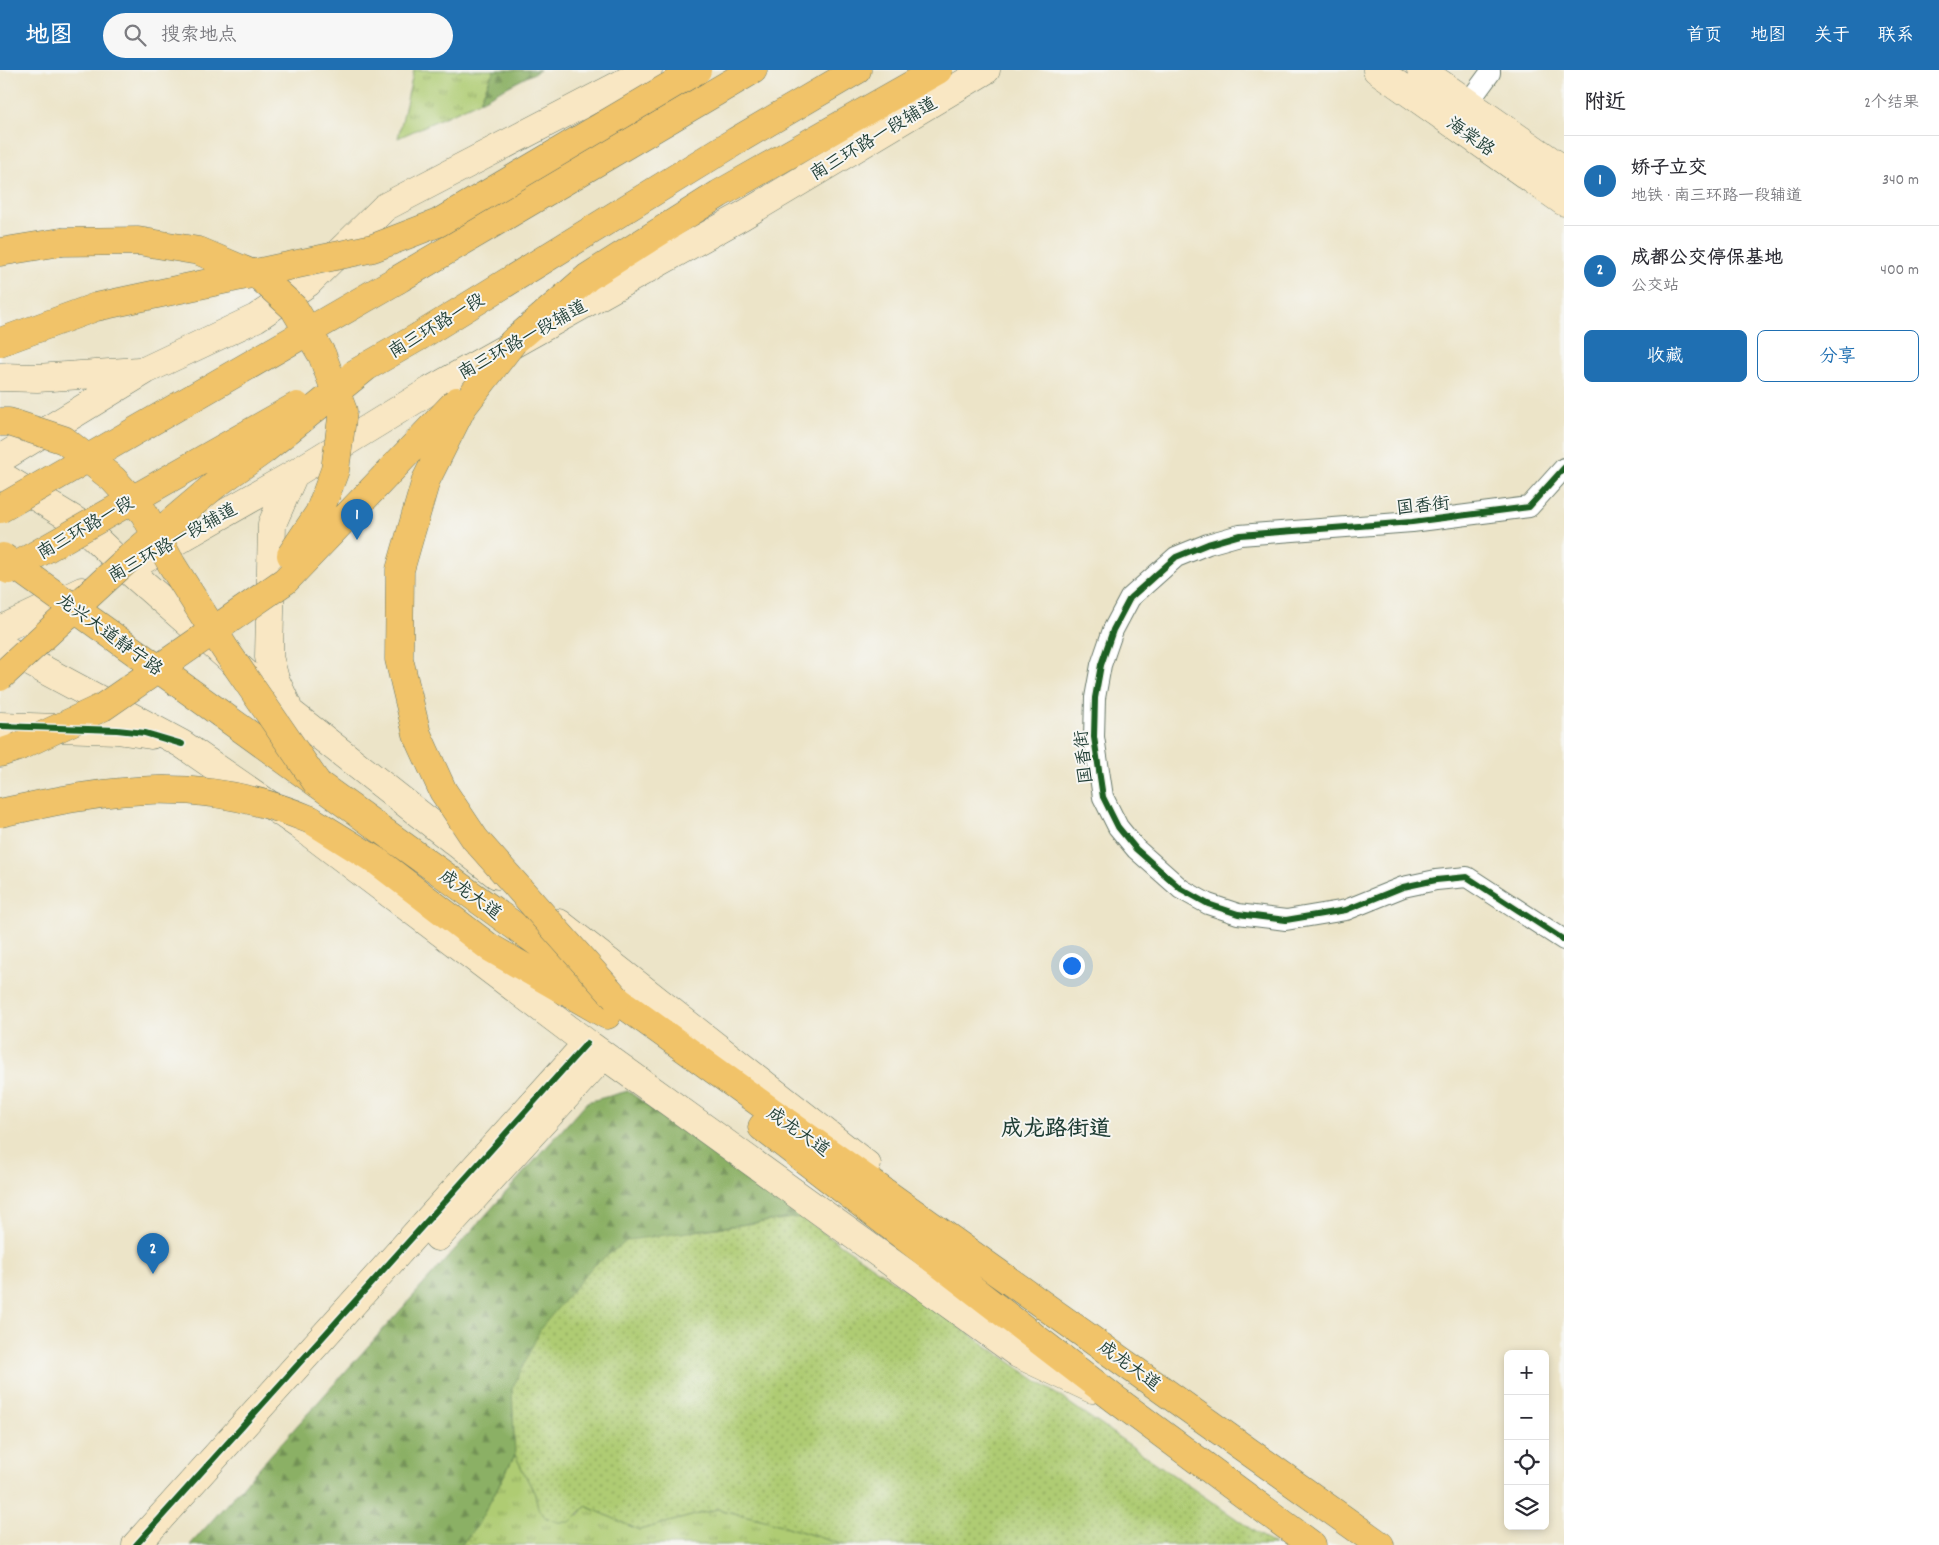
<!DOCTYPE html>
<html lang="zh">
<head>
<meta charset="utf-8">
<style>
  :root { --surface:#fff; --page:#f7f7f7; --text:#2b2b33; --muted:#7c7c81; --line:#e1e1e2; --accent:#1f6fb2 }
  body { margin:0; font-family:Dekko,"LXGW WenKai TC",sans-serif; background:var(--page); color:var(--text) }
  .controls { position:absolute; right:15px; bottom:15px; display:grid; overflow:hidden; border-radius:8px; box-shadow:0 2px 8px #0003 }
  .controls button { width:45px; height:45px; display:grid; place-items:center; padding:0; border:0; border-bottom:1px solid var(--line); background:var(--surface); color:var(--text); font:25px sans-serif }
  .you { position:absolute; left:1071px; top:895px; width:18px; height:18px; margin:-12px; border:4px solid #fff; border-radius:50%; background:#1a73e8; box-shadow:0 0 0 8px #1a73e833 }
  .badge { display:grid; place-items:center; width:32px; height:32px; border-radius:50%; background:var(--accent); color:#fff; font-size:16px; font-weight:700 }
  .pin { position:absolute; translate:-50% -41px; filter:drop-shadow(0 1px 2px #0008) }
  .pin::after { content:''; position:absolute; top:26px; width:18px; height:15px; background:inherit; clip-path:polygon(0 0,100% 0,50% 100%) }
  .list { margin:0; padding:0; list-style:none }
  h2 { display:flex; justify-content:space-between; align-items:center; height:65px; margin:0; padding:0 20px; font-size:21px }
  h2 small { font-size:16px; font-weight:400; color:var(--muted) }
  .list li { display:grid; grid-template-columns:32px 1fr auto; gap:15px; align-items:center; box-sizing:border-box; height:90px; padding:0 20px; border-top:1px solid var(--line) }
  .list b { display:block; font-size:19px; white-space:nowrap }
  .list p { margin:0; font-size:16px; white-space:nowrap; color:var(--muted) }
  .list em { font-size:16px; font-style:normal; color:var(--muted) }
  .actions { display:flex; gap:10px; padding:15px 20px }
  .actions a { flex:1; padding:11px 0; border:1px solid var(--accent); border-radius:8px; text-align:center; font-size:18px; color:var(--accent) }
  .actions .main { background:var(--accent); color:#fff }
  .icon { flex:none; width:28px; height:28px; fill:none; stroke:currentColor; stroke-width:2; stroke-linecap:round; stroke-linejoin:round }
  .map { position:relative; flex:none; width:1564px; height:1475px; overflow:hidden }
  header { display:flex; align-items:center; gap:30px; box-sizing:border-box; height:70px; padding:0 25px; background:var(--accent); color:#fff }
  header strong { font-size:24px }
  nav { display:flex; gap:28px; margin-inline-start:auto; font-size:18px }
  .search { width:350px; height:45px; background:var(--page); display:flex; align-items:center; gap:12px; box-sizing:border-box; padding:0 18px; border-radius:28px; color:var(--muted); font-size:19px }
  main { display:flex }
  aside { flex:1; background:var(--surface) }
  .map>svg:first-child { display:block }
  .grass { fill:url(#grass-tufts); stroke:#678454 }
  .forest { fill:url(#forest-firs); stroke:#55764c }
  .park { fill:url(#park-dots); stroke:#678454 }
  .lines { fill:none; stroke-linecap:round; stroke-linejoin:round }
  .street-casing { stroke:#677768; stroke-width:22 }
  .secondary-casing { stroke:#677768; stroke-width:29 }
  .highway-casing { stroke:#677768; stroke-width:29 }
  .street { stroke:#fff; stroke-width:20 }
  .secondary { stroke:#f9e7c3; stroke-width:28 }
  .highway { stroke:#f1c369; stroke-width:28 }
  .highway-bridge-casing { stroke:#677768; stroke-width:29; stroke-linecap:butt }
  .highway-bridge { stroke:#f1c369; stroke-width:28 }
  .cycleway-casing { stroke:#f6f6f2; stroke-width:9 }
  .cycleway { stroke:#1b5e20; stroke-width:6 }
  .labels { text-anchor:middle; stroke-width:4; stroke-linejoin:round; paint-order:stroke }
  .street-label { font-size:18px; fill:#1f3d34; stroke:#f6f6f2 }
  .district-label { font-size:22px; font-weight:bold; fill:#1f3d34; stroke:#f6f6f2 }
</style>
</head>
<body>
<header>
<strong>地图</strong>
<div class="search"><svg class="icon" aria-label="search" viewBox="0 0 24 24"><circle cx="10" cy="10" r="6"/><path d="M15 15l6 6"/></svg>搜索地点</div>
<nav><a>首页</a><a>地图</a><a>关于</a><a>联系</a></nav>
</header>
<main>
<div class="map">
<svg width="1564" height="1475" viewBox="0 0 1564 1475">
  <defs>
    <pattern id="grass-tufts" width="24" height="20" patternUnits="userSpaceOnUse" patternTransform="scale(1.25)"><rect width="24" height="20" fill="#afcc73"/><path d="M3 7l-1-3M5 7V3M7 7l1-3M15 17l-1-3M17 17v-4M19 17l1-3" fill="none" stroke="#8ea75f"/></pattern>
    <pattern id="forest-firs" width="22" height="20" patternUnits="userSpaceOnUse" patternTransform="scale(1.25)"><rect width="22" height="20" fill="#8bb065"/><path d="M5 1l3.5 6h-7zM16 11l3.5 6h-7z" fill="#719054"/></pattern>
    <pattern id="park-dots" width="8" height="8" patternUnits="userSpaceOnUse" patternTransform="scale(1.25)"><rect width="8" height="8" fill="#afcc73"/><path d="M2 2h.1M6 6h.1" fill="none" stroke="#8ea75f" stroke-width="1.8" stroke-linecap="round"/></pattern>
  </defs>
  <rect width="100%" height="100%" fill="#f6f6f2"/>
  <filter id="ink" filterUnits="userSpaceOnUse"><feTurbulence type="fractalNoise" baseFrequency=".02" numOctaves="2"/><feDisplacementMap in="SourceGraphic" scale="10" xChannelSelector="R" yChannelSelector="G"/><feConvolveMatrix kernelMatrix="1 2 1 2 8 2 1 2 1" color-interpolation-filters="sRGB"/></filter>
  <filter id="wash" filterUnits="userSpaceOnUse"><feTurbulence type="fractalNoise" baseFrequency=".0096" numOctaves="4" result="noise"/><feDisplacementMap in="SourceGraphic" scale="20" xChannelSelector="R" yChannelSelector="G"/><feGaussianBlur stdDeviation="1.12" result="paint"/><feColorMatrix in="noise" values="0 0 0 0 0 0 0 0 0 0 0 0 0 0 0 0 0 1.4 0 .05"/><feComposite in="paint" operator="in"/></filter>
  <g filter="url(#wash)">
    <rect width="100%" height="100%" fill="#ece4c8"/>
    <path class="grass" d="M414,0H494L480,31L398,68Z
      M515,1385L535,1424L538,1438L579,1445L586,1436L639,1460L717,1439L765,1450L844,1475H461L477,1456Z"/>
    <path class="forest" d="M494,0H540L480,31Z
      M628,1021L801,1147L691,1161L512,1319L515,1385L477,1456L461,1475H190L587,1032Z"/>
    <path class="park" d="M801,1147L1274,1475H844L765,1450L717,1439L639,1460L586,1436L570,1452H558L546,1448L538,1438L535,1424L515,1385L512,1319L541,1258L592,1197L628,1170Z"/>
  </g>
  <g filter="url(#ink)">
    <g class="lines">
      <defs>
        <path id="street" d="M1468,33L1490,3V0
          M1564,398L1529,437L1412,452L1240,465L1208,474L1176,487L1130,528L1113,560L1101,595L1095,628L1094,667L1103,727L1118,757L1136,779L1181,819L1208,834L1238,844L1286,850L1346,840L1403,817L1436,810L1467,807L1564,870"/>
        <path id="secondary" d="M1377,0L1564,132
          M1421,0L1564,100
          M0,307L37,308L139,301
          M0,389L146,300L256,248L308,213L385,137L648,0
          M0,405L79,453L127,499L291,643L497,805
          M143,490L294,404L431,320L742,146L986,0
          M0,560L82,521
          M0,576L182,674L299,755L587,973L1018,1284L1092,1319
          M287,635L275,609L269,587L272,454L294,404
          M0,656L117,660L151,665
          M559,853L867,1095
          M438,1167L603,986
          M136,1475L587,973"/>
        <path id="highway" d="M0,182L61,172
          M397,210L753,0
          M420,266L736,71L857,0
          M0,272L96,237
          M513,272L588,207L719,124L938,0
          M221,644L789,1054L1380,1475
          M0,683L18,677
          M311,750L378,792L489,877L607,945
          M762,1057L1115,1329L1312,1475"/>
      </defs>
      <use href="#street" class="street-casing"/>
      <use href="#secondary" class="secondary-casing"/>
      <use href="#highway" class="highway-casing"/>
      <use href="#street" class="street"/>
      <use href="#secondary" class="secondary"/>
      <use href="#highway" class="highway"/>
      <defs>
        <path id="highway-bridge" d="M61,172L138,171L199,181L260,207L294,238L322,285L343,341L335,400L319,443L291,485
          M96,237L373,178L438,153L697,0
          M513,272L462,338L426,410L400,500L399,589L417,664L443,721L475,769L616,928
          M354,304L420,266
          M0,352H9L64,370L113,409L144,443L172,495L225,579L317,713
          M0,439L397,210
          M3,487L221,644
          M9,500L297,336
          M0,607L129,488L215,415L264,380L370,294
          M18,677L103,637L285,511L457,331
          M0,743C111,718 202,704 311,750"/>
      </defs>
      <use href="#highway-bridge" class="highway-bridge-casing"/>
      <use href="#highway-bridge" class="highway-bridge"/>
      <defs>
        <path id="cycleway" d="M1564,398L1529,437L1412,452L1240,465L1208,474L1176,487L1130,528L1113,560L1101,595L1095,628L1094,667L1103,727L1118,757L1136,779L1181,819L1208,834L1238,844L1286,850L1346,840L1403,817L1436,810L1467,807L1564,870
          M0,656L117,660L145,663L182,674
          M136,1475L587,973"/>
      </defs>
      <use href="#cycleway" class="cycleway-casing"/>
      <use href="#cycleway" class="cycleway"/>
    </g>
  </g>
  <g class="labels">
    <g class="street-label">
      <text transform="translate(1471 66) rotate(35)" y="6">海棠路</text>
      <text transform="translate(873 68) rotate(-31)" y="6">南三环路一段辅道</text>
      <text transform="translate(436 255) rotate(-31)" y="6">南三环路一段</text>
      <text transform="translate(522 269) rotate(-29)" y="6">南三环路一段辅道</text>
      <text transform="translate(1423 435) rotate(-6)" y="6">国香街</text>
      <text transform="translate(85 457) rotate(-30)" y="6">南三环路一段</text>
      <text transform="translate(172 472) rotate(-29)" y="6">南三环路一段辅道</text>
      <text transform="translate(110 564) rotate(36)" y="6">龙兴大道静宁路</text>
      <text transform="translate(1083 687) rotate(-96)" y="6">国香街</text>
      <text transform="translate(471 824) rotate(36)" y="6">成龙大道</text>
      <text transform="translate(799 1061) rotate(35)" y="6">成龙大道</text>
      <text transform="translate(1130 1295) rotate(36)" y="6">成龙大道</text>
    </g>
    <g class="district-label">
      <text x="1056" y="1065">成龙路街道</text>
    </g>
  </g>
</svg>
<div class="controls">
<button>+</button>
<button>−</button>
<button><svg class="icon" aria-label="locate" viewBox="0 0 24 24"><circle cx="12" cy="12" r="6"/><path d="M12 2v4M12 18v4M2 12h4M18 12h4"/></svg></button>
<button><svg class="icon" aria-label="layers" viewBox="0 0 24 24"><path d="M12 4l9 5-9 5-9-5zM3 14l9 5 9-5"/></svg></button>
</div>
<div class="you"></div>
<div class="pin badge" style="left:357px;top:470px">1</div>
<div class="pin badge" style="left:153px;top:1204px">2</div>
</div>
<aside>
<h2>附近<small>2个结果</small></h2>
<ul class="list">
<li><span class="badge">1</span><div><b>娇子立交</b><p>地铁 · 南三环路一段辅道</p></div><em>340 m</em></li>
<li><span class="badge">2</span><div><b>成都公交停保基地</b><p>公交站</p></div><em>400 m</em></li>
</ul>
<div class="actions"><a class="main">收藏</a><a>分享</a></div>
</aside>
</main>
</body>
</html>
